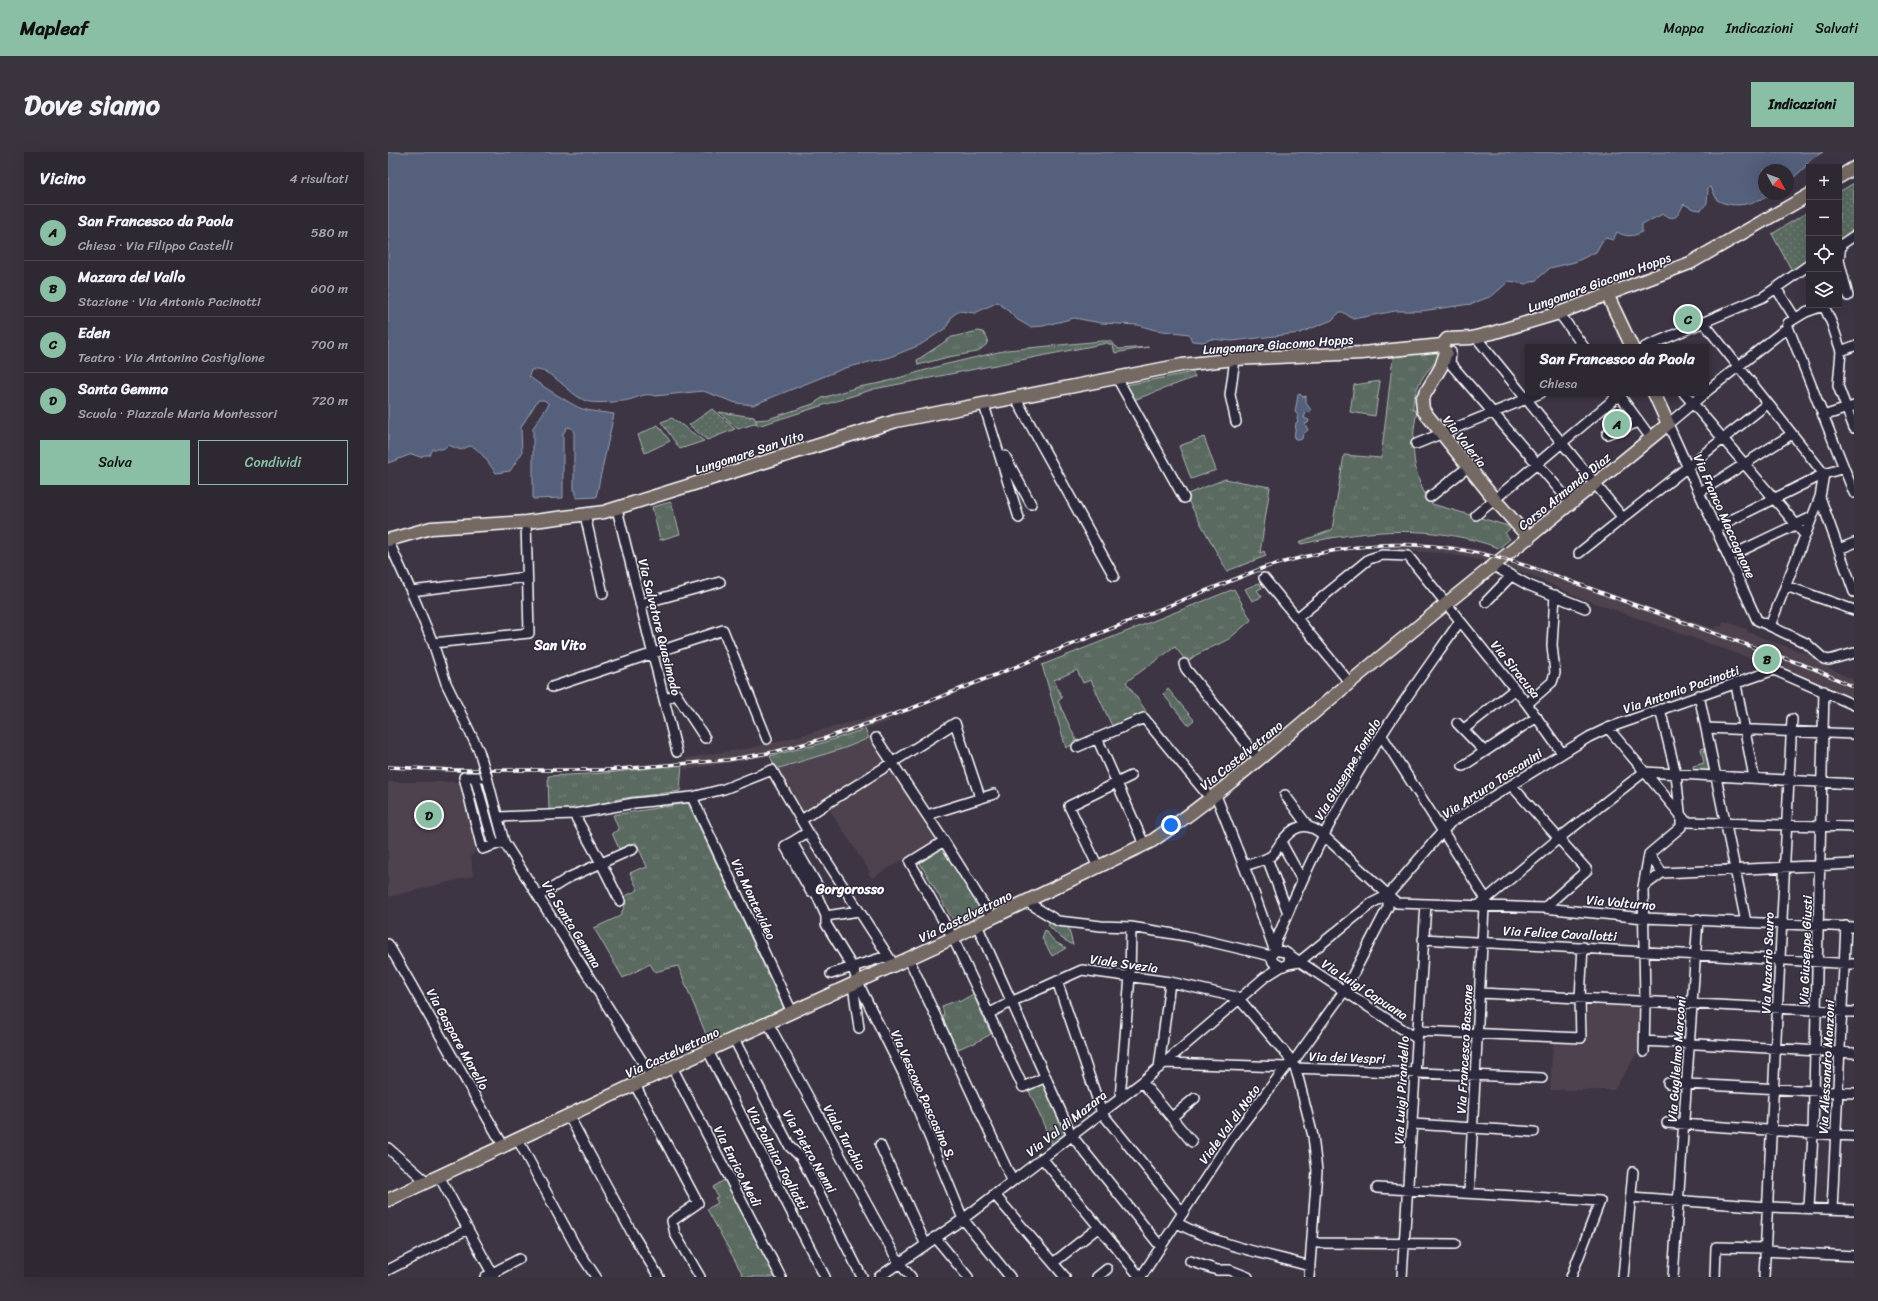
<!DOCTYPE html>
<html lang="it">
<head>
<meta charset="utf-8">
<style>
  :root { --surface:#2e2833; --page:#3a343f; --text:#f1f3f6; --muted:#a7a6ac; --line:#49444e; --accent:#8abfa5 }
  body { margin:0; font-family:Sriracha,sans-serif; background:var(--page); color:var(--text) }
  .controls { position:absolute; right:12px; top:12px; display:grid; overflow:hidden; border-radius:0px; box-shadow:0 4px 16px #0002 }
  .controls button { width:36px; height:36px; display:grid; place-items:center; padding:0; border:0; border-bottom:1px solid var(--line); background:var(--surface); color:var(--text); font:20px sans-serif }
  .compass { position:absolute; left:1370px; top:12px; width:36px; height:36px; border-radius:50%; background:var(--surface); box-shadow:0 4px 16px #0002; rotate:131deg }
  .you { position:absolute; left:783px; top:673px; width:14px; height:14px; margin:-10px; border:3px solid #fff; border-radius:50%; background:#1a73e8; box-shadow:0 0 0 6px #1a73e833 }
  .badge { display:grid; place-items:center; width:26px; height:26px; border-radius:50%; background:var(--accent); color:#111; font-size:13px; font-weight:700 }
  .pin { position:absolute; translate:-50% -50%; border:2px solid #fff; box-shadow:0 1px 4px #0006 }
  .popup { position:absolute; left:1137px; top:192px; width:184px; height:52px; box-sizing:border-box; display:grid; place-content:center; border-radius:0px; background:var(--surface); filter:drop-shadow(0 1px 3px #0005); font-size:13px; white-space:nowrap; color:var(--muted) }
  .popup b { font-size:15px; color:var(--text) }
  .popup::after { content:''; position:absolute; left:50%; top:100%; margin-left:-8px; border:8px solid transparent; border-top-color:var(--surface) }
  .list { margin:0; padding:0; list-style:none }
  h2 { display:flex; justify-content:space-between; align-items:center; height:52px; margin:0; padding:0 16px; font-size:17px }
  h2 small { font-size:13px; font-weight:400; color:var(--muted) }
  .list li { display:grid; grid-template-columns:26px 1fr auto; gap:12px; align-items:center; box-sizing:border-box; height:56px; padding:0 16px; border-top:1px solid var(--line) }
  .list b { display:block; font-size:15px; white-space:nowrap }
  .list p { margin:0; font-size:13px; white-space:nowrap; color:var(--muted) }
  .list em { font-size:13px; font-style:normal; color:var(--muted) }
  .actions { display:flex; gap:8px; padding:12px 16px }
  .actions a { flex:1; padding:9px 0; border:1px solid var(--accent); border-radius:0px; text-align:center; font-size:14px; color:var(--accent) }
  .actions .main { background:var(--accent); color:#111 }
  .icon { flex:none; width:22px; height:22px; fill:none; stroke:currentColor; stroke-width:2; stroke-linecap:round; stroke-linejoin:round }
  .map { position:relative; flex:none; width:1466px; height:1125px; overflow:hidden; border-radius:0px }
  header { display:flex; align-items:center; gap:24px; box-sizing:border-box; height:56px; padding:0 20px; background:var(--accent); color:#111 }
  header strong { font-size:19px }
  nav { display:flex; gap:22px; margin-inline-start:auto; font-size:14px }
  .intro { display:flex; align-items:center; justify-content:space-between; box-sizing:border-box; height:96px; padding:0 24px }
  h1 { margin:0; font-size:28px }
  .button { padding:10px 18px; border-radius:0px; background:var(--accent); color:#111; font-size:14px; font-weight:700 }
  main { display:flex; gap:24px; padding:0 24px }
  aside { flex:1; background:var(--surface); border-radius:0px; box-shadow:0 4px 16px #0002 }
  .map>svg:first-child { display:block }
  .built { fill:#4e424d }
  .grass { fill:url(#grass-tufts); stroke:#acb4b0 }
  .park { fill:url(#park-dots); stroke:#acb4b0 }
  .garden { fill:#5a6a61; stroke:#acb4b0 }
  .water { fill:#54617d; stroke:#98a0b1 }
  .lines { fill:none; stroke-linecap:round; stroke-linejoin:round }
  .minor-casing { stroke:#fff; stroke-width:12 }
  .major-casing { stroke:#fff; stroke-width:15 }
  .minor { stroke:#2f2a3d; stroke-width:9 }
  .major { stroke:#756964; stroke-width:12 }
  .rail-casing { stroke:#fff; stroke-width:3.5 }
  .rail { stroke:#2f2a3d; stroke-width:2; stroke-dasharray:6; stroke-linecap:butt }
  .minor-bridge-casing { stroke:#fff; stroke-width:12; stroke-linecap:butt }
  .minor-bridge { stroke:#2f2a3d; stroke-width:9 }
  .labels { text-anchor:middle; stroke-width:3; stroke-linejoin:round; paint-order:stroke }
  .street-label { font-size:13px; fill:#fff; stroke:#2f2a3d }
  .neighbourhood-label { font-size:14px; font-weight:bold; fill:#fff; stroke:#2f2a3d }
</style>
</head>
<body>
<header>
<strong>Mapleaf</strong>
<nav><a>Mappa</a><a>Indicazioni</a><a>Salvati</a></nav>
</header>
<div class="intro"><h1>Dove siamo</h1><a class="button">Indicazioni</a></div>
<main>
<aside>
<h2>Vicino<small>4 risultati</small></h2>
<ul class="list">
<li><span class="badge">A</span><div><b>San Francesco da Paola</b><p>Chiesa · Via Filippo Castelli</p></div><em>580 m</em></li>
<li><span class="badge">B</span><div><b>Mazara del Vallo</b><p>Stazione · Via Antonio Pacinotti</p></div><em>600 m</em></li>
<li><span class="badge">C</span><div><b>Eden</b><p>Teatro · Via Antonino Castiglione</p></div><em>700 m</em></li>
<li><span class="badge">D</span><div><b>Santa Gemma</b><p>Scuola · Piazzale Maria Montessori</p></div><em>720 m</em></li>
</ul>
<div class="actions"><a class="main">Salva</a><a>Condividi</a></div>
</aside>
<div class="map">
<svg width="1466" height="1125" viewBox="0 0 1466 1125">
  <defs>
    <pattern id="grass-tufts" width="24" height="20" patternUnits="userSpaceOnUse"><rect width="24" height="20" fill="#5a6a61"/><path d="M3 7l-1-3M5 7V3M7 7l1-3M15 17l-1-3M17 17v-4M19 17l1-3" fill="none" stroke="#738079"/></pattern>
    <pattern id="park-dots" width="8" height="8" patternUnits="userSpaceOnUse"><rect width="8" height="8" fill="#5a6a61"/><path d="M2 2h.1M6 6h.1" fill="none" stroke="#738079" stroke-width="1.8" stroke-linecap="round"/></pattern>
  </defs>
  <rect width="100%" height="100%" fill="#3d3544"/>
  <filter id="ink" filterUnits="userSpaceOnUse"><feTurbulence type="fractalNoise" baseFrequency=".025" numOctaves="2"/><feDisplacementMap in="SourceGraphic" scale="8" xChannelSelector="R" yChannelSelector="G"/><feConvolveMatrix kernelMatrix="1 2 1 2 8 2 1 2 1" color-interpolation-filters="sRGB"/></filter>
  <g filter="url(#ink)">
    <path class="built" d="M1000,390H1030L1082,396L1101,400L1126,407L1250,452L1327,477L1329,474L1333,475L1336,469L1360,478L1359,480L1425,504L1437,514L1466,528V549L1378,512L1193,446L1142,423L1111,412L1055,401L1000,398Z
      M494,562L503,569L431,592L382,604L296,618L298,606L368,595Z
      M481,586L497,609L415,660L388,617L457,596Z
      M503,618L548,688L484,726L480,721L482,720L441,657Z
      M0,630H74L88,697L83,705L85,724L0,745Z
      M1200,850L1251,853L1250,900L1226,938H1162L1165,890L1199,891Z"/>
    <path class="grass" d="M590,179L595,180L600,188L598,193L589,200L560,205L530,213L529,208L564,185Z
      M714,189H722L731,197L761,195L727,201L725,194L719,191L486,237L370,274L367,268L380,267L425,252L434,246L470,235L493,231L555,213L619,198Z
      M1047,199L1052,206C1038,217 1024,239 1025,257L1029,260C1022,289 1024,328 1044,352L1124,375L1117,381L1122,387L1111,396C1045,372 981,377 913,392L911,390L944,378L956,303L993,306L1005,205Z
      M805,220L807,225L746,248L738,233Z
      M992,229L987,264L962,260L966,233Z
      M284,266L316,289L292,297L273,270Z
      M816,285L828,318L803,327L791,294Z
      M837,327L882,335L872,401L876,399L878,404L839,419L797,343Z
      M283,350L292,382L272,388L264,355Z
      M846,437L863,468L841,487L808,503L799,510L787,495L738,530L758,559L724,574L703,528L695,531L689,518L666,528L674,546L670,549L689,590L678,596L654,513Z
      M780,537L806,568L800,573L775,542Z
      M477,577L481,586L457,596L388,617L382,604L431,592Z
      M294,612L292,639L230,647L195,657L161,658L160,624L219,621Z
      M300,651L396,857L322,892L290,814L267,820L262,812L235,826L206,776L232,764L238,751L235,745L250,738L242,721L253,716L254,717L259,715L248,690L231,697L224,681L231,678L225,663Z
      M555,696L597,762L569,775L532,711Z
      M662,769L671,775L680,774L685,793L673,786L660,773Z
      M657,778L667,790L678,796L664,804L654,786Z
      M585,842L603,882L585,892L584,891L568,898L553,868L556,863L554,854L570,848L571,850Z
      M657,931L678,984L665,994L641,939Z
      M338,1027L390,1125H356L319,1057L330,1051L327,1046L330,1045L325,1035Z"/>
    <path class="park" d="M1466,31V79L1451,89V40Z
      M1421,59V109L1404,119L1384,82Z
      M324,257L347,277L319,288L301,273Z
      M331,260L366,265L369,271L350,277Z"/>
    <path class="garden" d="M270,273L282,289L257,301L250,283Z
      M871,431L874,436L869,438L874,445L864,449L857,437Z
      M1317,596L1322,622L1306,621L1305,614L1316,611L1313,597Z"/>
    <path class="water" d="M0,0H1435L1422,8L1417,15L1400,31V18H1376V42H1384C1367,51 1347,58 1329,48L1323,35L1320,36L1319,51L1313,58L1305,57L1296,52C1290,61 1290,71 1275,62L1254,72V80C1245,85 1238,85 1229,80L1225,88L1218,86L1214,89L1208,100L1187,110L1162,116L1147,129L1137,132L1121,129L1104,144L1083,152L1033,159H1007L965,167L955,160H952L944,168L912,181L844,189L823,187L816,190L804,189L801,182L767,178L750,173L713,171L686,166L655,174L642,175L630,168L610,150L587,161L571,159L564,164L558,176L532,193L502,205L457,216L365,253L348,251L315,239L267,244C257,240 250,246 240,248C233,250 204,252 198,249C179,242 165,215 143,218L141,224C144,228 186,254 192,256C202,260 215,260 226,262L208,345L188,346V339L186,338V281L184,276L179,275L175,282V346L145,347V276L161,252L156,248H150L133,275L134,301L122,319L108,321C103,315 90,294 82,294C79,295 75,297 73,298L60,293L55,297H44L41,303H37L32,305L24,302L0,311Z
      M912,242L915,245L918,244V251L923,258L921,261L918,260L916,266L921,268L920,271L917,272L920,278L915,282L914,287L910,288L906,286L908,271L910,269L909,267L910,263L907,260L910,243Z"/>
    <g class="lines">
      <defs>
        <path id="minor" d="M1453,93L1451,108L1460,144
          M1451,94L1466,84
          M1388,136L1407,166
          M1436,154L1444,172L1453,199L1450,234L1466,276
          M1171,161L1196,195
          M1315,170L1436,322
          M1400,175L1466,341
          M1400,175V171L1418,160L1437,153
          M1087,184L1235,366
          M1257,195L1375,145L1421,113
          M1453,199L1466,194
          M1063,200L1062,211L1183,351
          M847,207L842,243L848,270
          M729,226L796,346
          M1318,240L1400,175
          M1230,241L1263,286
          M1296,241L1417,383
          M1317,241L1280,272L1369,468L1418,491L1436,507L1441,508L1466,501
          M628,247L726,424
          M596,253L631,366
          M1435,264L1466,254
          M1219,282L1251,270
          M1028,292L1153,241
          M617,304L643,352
          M1312,340L1404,282
          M1042,345L1080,315
          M1432,345L1466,440
          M229,357L289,600
          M197,363L215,442
          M1088,363L1231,243
          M1329,375L1436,322L1456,316
          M0,388L23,439L45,491L58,531L91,599
          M1451,397L1466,391
          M1191,401L1379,252
          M1342,404L1424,365
          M1106,414L1140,433L1197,456
          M876,426L962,531
          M1398,434L1466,458
          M23,439L139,425
          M1098,450L1123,424
          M252,452L332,430
          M909,466L981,407L994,403L1020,404L1139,552L1174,601
          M1382,474L1432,345L1436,322
          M45,491L141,481L138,370
          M796,512L798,517L871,607
          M1348,533L1366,625
          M164,535L335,478L379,587
          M1311,543L1358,770
          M277,548L288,542L317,586
          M1139,552L1164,530L1167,521L1164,493L1167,443
          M1272,557L1288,622L1292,660
          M1069,571L1096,599
          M1220,576L1296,667
          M1318,576L1466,582
          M1076,577L1127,537
          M994,584L1098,747
          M488,586L556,689L604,766
          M709,586L756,692
          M689,595L756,566L822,646
          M1075,614L1149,565
          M87,626L106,693
          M1123,633L1199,718L1156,756
          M827,641L861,727L886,797
          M897,643L919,673
          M304,645L404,860
          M186,662L213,711L232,749
          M539,663L606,642
          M111,665L186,662L246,651L304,645L336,637L384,618L420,680L506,813
          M413,668L567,571L592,645
          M1299,670L1466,675
          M556,689L522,710L565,786L635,935L658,925
          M116,690L94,697L76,625H99L116,690L264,925
          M404,690L431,736L427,739L423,740L397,694Z
          M404,690L420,680
          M893,690L914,728
          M1261,702L1274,721
          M879,706L900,761
          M856,714C865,711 875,709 883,704C887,701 889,696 892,692C904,674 918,668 935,683L1009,751L1156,756L1256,766L1466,775
          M710,715L681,654L743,624
          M1274,721L1466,712
          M1255,735L1274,721
          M427,739L438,764V772L465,816L470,831L515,921L575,1067L622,1125
          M151,744L182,725L245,697
          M639,750L670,769L713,774L743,775L798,784L883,804
          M1090,754L1170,687L1256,620L1466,632
          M438,764L471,759
          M589,773L684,984L772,1094
          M1035,787L1466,812
          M0,792L116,995
          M887,798L888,789C908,741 929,694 954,649C988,586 1031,528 1072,469
          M902,805L900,812L893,815L885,810L883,804L887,798L897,800L1028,886
          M521,807L624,1028
          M900,812L911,810L984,751L1000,743L1062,671L1201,585L1220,576L1386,518L1466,553
          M443,822L499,804
          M669,829L714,961L795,1061
          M465,833L471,876
          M1092,841L1466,860
          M600,862L625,849L694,818L782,830L848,845L852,848L900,904L907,916L910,925L925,984L929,1019L921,1125
          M380,871L511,1111L523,1125
          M1029,879L1193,886L1192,845L1195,795
          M346,887L402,995L413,1005L474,1125
          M1256,889L1466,901
          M320,899L437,1125
          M1256,900L1257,850L1255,735L1261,702L1293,675V663
          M777,911L898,915
          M284,915L393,1125
          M771,916L782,830
          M907,916L1154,926
          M754,930L804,990
          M1280,931L1466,941
          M247,933L310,1051L284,1069L287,1082L312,1125
          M732,946L742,824L743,775
          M181,964L244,1081L271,1125
          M784,965L807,946
          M1279,971L1466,984
          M1025,972L1146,980
          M130,988L188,1095L208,1125
          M492,993L537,1091
          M0,996L39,1030
          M654,1006L752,1125
          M51,1024L106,1125
          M989,1036L1212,1049L1183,1125
          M1081,1041L1096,755
          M606,1042L677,1125
          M1243,1045L1380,1055L1466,1058
          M1421,1056L1425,981L1436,539
          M1444,1057L1458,774
          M789,1071C830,1093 878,1102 922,1114
          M547,1085L580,1125
          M924,1089L930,1091L1067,1092
          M1377,1099L1466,1104
          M802,1109L829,1118H842L860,1125
          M665,1111L711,1075
          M0,1118L80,1077
          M97,1125L131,1107
          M491,1125L575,1067L754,930L877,825L893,815
          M709,1125L719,1117
          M753,1125L843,987L898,915L908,906L957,838L1000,755V743
          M1014,1125L1038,752
          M1235,1125L1245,1020
          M1285,1125L1310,767
          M1327,1125L1328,1095L1377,1096
          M1376,1125L1404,567"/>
        <path id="major" d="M1451,25L1466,16
          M1219,142L1244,195
          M1054,193L1059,187L1083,186L1104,181L1171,161L1302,111L1421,43
          M1058,200L1053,215L1034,247L1035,258L1107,348L1141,386
          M0,388L43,376L138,370L216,360L508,269L794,213L847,207L974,201L1054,193
          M0,1048L284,915L565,786L589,773L764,689C842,636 911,572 983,513C1081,432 1182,353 1280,272L1266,241"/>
      </defs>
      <use href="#minor" class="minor-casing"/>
      <use href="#major" class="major-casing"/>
      <use href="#minor" class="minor"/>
      <use href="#major" class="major"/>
      <defs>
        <path id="rail" d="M0,615L66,618H219L339,608L386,600L438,586L527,555L875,416C925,401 976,390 1029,393C1101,396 1167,423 1233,448C1296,471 1360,493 1424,516L1466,535"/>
      </defs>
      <use href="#rail" class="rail-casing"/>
      <use href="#rail" class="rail"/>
      <defs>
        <path id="minor-bridge" d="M91,599L99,625"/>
      </defs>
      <use href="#minor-bridge" class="minor-bridge-casing"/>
      <use href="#minor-bridge" class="minor-bridge"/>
    </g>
  </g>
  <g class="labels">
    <g class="street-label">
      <text transform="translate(1211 130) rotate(-20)" y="5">Lungomare Giacomo Hopps</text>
      <text transform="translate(890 192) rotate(-4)" y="5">Lungomare Giacomo Hopps</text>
      <text transform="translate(1077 289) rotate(52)" y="5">Via Valeria</text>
      <text transform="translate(361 300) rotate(-18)" y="5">Lungomare San Vito</text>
      <text transform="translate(1176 339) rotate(-39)" y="5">Corso Armando Diaz</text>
      <text transform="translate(1337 364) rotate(66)" y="5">Via Franco Maccagnone</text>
      <text transform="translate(272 475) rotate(76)" y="5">Via Salvatore Quasimodo</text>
      <text transform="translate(1128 517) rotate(51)" y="5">Via Siracusa</text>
      <text transform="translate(1293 537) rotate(-19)" y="5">Via Antonio Pacinotti</text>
      <text transform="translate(853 603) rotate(-39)" y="5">Via Castelvetrano</text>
      <text transform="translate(959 617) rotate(-59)" y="5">Via Giuseppe Toniolo</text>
      <text transform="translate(1104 631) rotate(-33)" y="5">Via Arturo Toscanini</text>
      <text transform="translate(366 747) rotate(65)" y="5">Via Montevideo</text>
      <text transform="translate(1233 750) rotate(5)" y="5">Via Volturno</text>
      <text transform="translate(577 764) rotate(-26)" y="5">Via Castelvetrano</text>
      <text transform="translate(184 772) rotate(58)" y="5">Via Santa Gemma</text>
      <text transform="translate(1172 781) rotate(3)" y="5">Via Felice Cavallotti</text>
      <text transform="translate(1417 798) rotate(-88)" y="5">Via Giuseppe Giusti</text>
      <text transform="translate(736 811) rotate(8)" y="5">Viale Svezia</text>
      <text transform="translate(1379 811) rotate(-88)" y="5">Via Nazario Sauro</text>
      <text transform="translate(977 837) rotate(33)" y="5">Via Luigi Capuana</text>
      <text transform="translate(70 887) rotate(61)" y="5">Via Gaspare Morello</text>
      <text transform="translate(1076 897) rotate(-87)" y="5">Via Francesco Bascone</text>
      <text transform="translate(284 900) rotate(-25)" y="5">Via Castelvetrano</text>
      <text transform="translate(959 905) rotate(2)" y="5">Via dei Vespri</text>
      <text transform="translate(1288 907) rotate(-86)" y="5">Via Guglielmo Marconi</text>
      <text transform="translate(1438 915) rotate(-87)" y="5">Via Alessandro Manzoni</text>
      <text transform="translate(1013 938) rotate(-87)" y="5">Via Luigi Pirandello</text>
      <text transform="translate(536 943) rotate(66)" y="5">Via Vescovo Pascasino S.</text>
      <text transform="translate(678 971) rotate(-38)" y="5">Via Val di Mazara</text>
      <text transform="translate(841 972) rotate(-54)" y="5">Viale Val di Noto</text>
      <text transform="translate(457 985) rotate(61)" y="5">Viale Turchia</text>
      <text transform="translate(422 999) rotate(60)" y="5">Via Pietro Nenni</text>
      <text transform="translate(390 1006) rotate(62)" y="5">Via Palmiro Togliatti</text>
      <text transform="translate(350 1014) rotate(63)" y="5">Via Enrico Medi</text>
    </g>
    <g class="neighbourhood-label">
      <text x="172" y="498">San Vito</text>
      <text x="462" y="742">Gorgorosso</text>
    </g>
  </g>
</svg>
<div class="controls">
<button>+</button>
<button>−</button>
<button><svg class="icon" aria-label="locate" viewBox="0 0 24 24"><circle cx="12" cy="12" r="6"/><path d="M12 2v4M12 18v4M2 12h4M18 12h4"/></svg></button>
<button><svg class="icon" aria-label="layers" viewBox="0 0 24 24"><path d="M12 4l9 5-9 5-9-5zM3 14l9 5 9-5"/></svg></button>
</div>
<svg class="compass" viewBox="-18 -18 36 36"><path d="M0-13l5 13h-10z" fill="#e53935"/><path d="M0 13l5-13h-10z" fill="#a7a6ac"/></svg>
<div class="you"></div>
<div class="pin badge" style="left:1229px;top:272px">A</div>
<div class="popup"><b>San Francesco da Paola</b>Chiesa</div>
<div class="pin badge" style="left:1379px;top:507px">B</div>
<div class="pin badge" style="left:1300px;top:167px">C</div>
<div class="pin badge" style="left:41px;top:663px">D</div>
</div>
</main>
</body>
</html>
